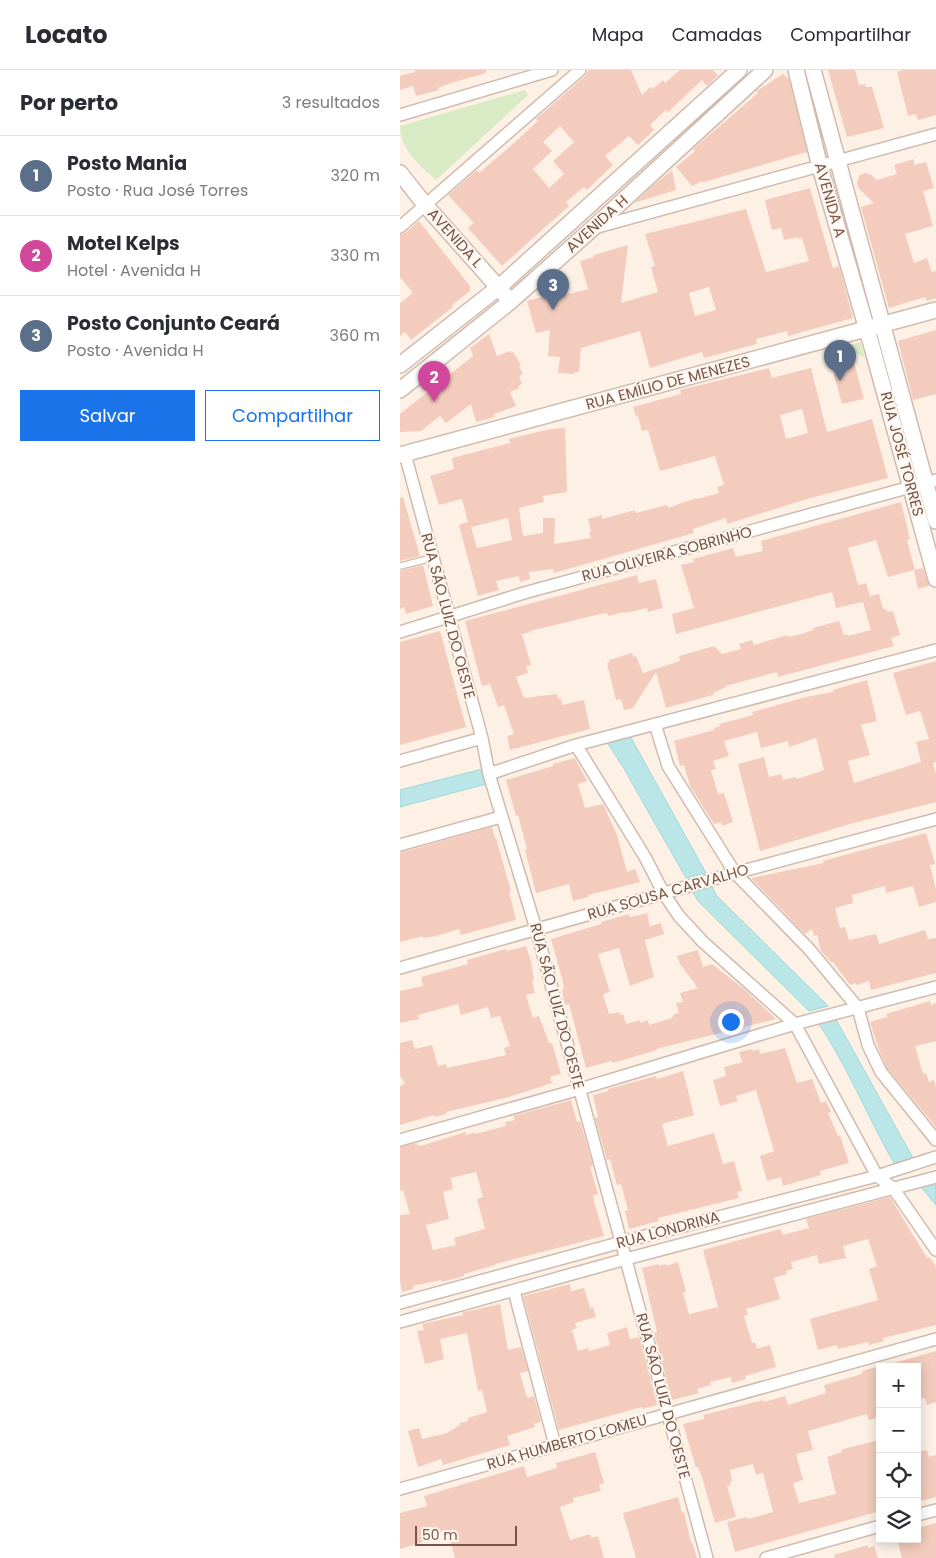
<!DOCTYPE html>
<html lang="pt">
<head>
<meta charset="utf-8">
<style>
  :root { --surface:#fff; --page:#f2f2f3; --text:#2b2b33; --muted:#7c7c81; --line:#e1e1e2; --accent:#1a73e8 }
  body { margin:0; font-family:Poppins,sans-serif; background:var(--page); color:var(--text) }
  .controls { position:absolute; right:15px; bottom:15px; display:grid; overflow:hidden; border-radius:0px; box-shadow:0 2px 12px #0003 }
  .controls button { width:45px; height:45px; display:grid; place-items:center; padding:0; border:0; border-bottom:1px solid var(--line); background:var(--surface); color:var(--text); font:25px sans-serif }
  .scale { position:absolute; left:15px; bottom:12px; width:102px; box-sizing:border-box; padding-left:5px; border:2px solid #77554a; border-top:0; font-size:14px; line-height:18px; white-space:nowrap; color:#77554a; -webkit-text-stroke:4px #fff6ed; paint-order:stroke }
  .you { position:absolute; left:330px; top:951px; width:18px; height:18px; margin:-12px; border:4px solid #fff; border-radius:50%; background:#1a73e8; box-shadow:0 0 0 8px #1a73e833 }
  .badge { display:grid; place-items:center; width:32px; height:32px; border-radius:50%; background:var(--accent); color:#fff; font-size:16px; font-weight:700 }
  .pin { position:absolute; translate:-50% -41px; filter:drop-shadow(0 1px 2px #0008) }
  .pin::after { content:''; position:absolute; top:26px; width:18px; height:15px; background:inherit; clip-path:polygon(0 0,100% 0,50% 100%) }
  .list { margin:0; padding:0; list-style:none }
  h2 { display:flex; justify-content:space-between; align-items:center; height:65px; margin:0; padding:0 20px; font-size:21px }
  h2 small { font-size:16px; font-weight:400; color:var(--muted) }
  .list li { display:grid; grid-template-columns:32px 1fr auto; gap:15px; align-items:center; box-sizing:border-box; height:80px; padding:0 20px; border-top:1px solid var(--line) }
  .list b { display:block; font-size:19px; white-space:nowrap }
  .list p { margin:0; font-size:16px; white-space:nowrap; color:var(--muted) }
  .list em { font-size:16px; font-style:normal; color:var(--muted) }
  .actions { display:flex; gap:10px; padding:15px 20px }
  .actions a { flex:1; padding:11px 0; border:1px solid var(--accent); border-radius:0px; text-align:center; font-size:18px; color:var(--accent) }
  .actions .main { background:var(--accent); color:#fff }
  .icon { flex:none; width:28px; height:28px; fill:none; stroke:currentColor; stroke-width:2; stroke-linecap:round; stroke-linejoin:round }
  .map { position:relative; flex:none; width:536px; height:1488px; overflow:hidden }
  header { display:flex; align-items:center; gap:30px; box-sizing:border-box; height:70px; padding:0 25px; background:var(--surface); border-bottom:1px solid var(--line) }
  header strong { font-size:24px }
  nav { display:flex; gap:28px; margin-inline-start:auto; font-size:18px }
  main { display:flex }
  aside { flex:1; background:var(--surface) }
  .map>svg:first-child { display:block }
  .green { fill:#d8ebc4 }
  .water { fill:#bae6e7; stroke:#9fd7d9 }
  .building { fill:#f3ccbd; fill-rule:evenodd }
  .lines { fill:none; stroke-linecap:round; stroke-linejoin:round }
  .service-casing { stroke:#d1baae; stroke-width:8 }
  .minor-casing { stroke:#d1baae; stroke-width:14 }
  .tertiary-casing { stroke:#d1baae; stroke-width:18 }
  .service { stroke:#fff; stroke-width:5.5 }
  .minor { stroke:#fff; stroke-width:11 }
  .tertiary { stroke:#fff; stroke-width:15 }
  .labels { text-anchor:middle; stroke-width:4; stroke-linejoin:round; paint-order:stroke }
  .street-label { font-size:15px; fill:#77554a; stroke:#fff6ed }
</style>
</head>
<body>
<header>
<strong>Locato</strong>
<nav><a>Mapa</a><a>Camadas</a><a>Compartilhar</a></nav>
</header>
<main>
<aside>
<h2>Por perto<small>3 resultados</small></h2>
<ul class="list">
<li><span class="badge" style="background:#5c6f8a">1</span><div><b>Posto Mania</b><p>Posto · Rua José Torres</p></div><em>320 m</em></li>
<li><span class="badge" style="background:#d1479c">2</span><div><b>Motel Kelps</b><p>Hotel · Avenida H</p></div><em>330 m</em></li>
<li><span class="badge" style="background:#5c6f8a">3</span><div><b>Posto Conjunto Ceará</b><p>Posto · Avenida H</p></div><em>360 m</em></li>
</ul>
<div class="actions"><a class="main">Salvar</a><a>Compartilhar</a></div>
</aside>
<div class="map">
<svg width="536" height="1488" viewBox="0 0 536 1488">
  <rect width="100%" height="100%" fill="#fdf1e6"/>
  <path class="green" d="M125,20L128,25L36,110C20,96 0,79 0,56Z
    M460,272L465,288L445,277Z"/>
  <path class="water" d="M230,666L306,803L286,808L223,697L207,672Z
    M86,698L90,713L0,737V720Z
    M311,814L316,825L428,936L409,941L298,831L291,819Z
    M434,946L513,1088L494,1093C467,1046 447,995 417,951Z
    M536,1111V1135L520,1116Z"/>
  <path class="building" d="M15,0H86V3L51,13L38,18L39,20L16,26L13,16L0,20V6L15,2Z
    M189,0H231L242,25L250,17L253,19L263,10L265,13L280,0H313L318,5L307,16L302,10L268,42L266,40L250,55L254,60L238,75L229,66L205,86L213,95L187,120L184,117L166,132L169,136L102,196L68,158L74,153L48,125L77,100L79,103L114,73L138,51L136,49L185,6ZM160,56L174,72L153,91L164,104L149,118L133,99L152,81L143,72Z
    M428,0H455L459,15L465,14L466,17H472L484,58L447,67Z
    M503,0H536V45L518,50L516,44L508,46L497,2Z
    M383,4L389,9L407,82L304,112L302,111L292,116L276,97L295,81L293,79L358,23L356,21L358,20Z
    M514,89V95L526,92L534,118L523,121L533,156L505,164L514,193L527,188L532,202L536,201V228L527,231L525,227L489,238L461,137L474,133L459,119L457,114L458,109L460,105L465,103L471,105L477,110L497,104L494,95Z
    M272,100L276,120L234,133L255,114Z
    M410,118L433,198L439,196L453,248L388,266L387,261L356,269L357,274L304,288L302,282L250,298L240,261L181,278L179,302H174V304L158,303L160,287L148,286L150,260L136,263L127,231L164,221L165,225L188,219L180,191L194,187V185L228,175L221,233L258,222L251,197L255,196L245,164L346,139L366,202L409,191L402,168L398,169V167L384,170L381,158L372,160L365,130ZM309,217L316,240L295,246L289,223Z
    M19,151L70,216V221L52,235L53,237L11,270L5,262L0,266V233L13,223L0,207V164L5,163Z
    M536,260V324L513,330L498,271Z
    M89,264L97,286L110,281L111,283L113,282L121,295L119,296L123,304L119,306L122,314L118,316L119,318L110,322L116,336L94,344L95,347L76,352L71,334L46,353L40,346L21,361L0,362V344L73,286L70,278Z
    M451,281L464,329L442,334L429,287Z
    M369,298L372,308L411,298L427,362L472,349L488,408L407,429L327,454L326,448L293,459L294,463L154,503L153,499L129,502L130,509L120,512L119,506L96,511L99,520L78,526L59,455L68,452L62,429L39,435L30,406L54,399L52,388L110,373L109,369L150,359L165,358L167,422L143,426L144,432L119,438L123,466L143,463V448H155L154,474L191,468L189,462H191L188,449L202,445V449L235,440L236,443L267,435L268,438L296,428L297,429L319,423L317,417L324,415L315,386L260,401L248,360L242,361L238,346L236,347L233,337L281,324L280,320ZM402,339L408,363L386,369L380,345ZM108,448L112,470L77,478L71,457Z
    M3,427L20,486L0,491V428Z
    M501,432L510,469L507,470L515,500L523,498L529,516L518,519L514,500L488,507L476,470L448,478L458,515L466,513L470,526L479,524L483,539H486L487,542L493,541L500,565L491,568L494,576L378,607L377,602L369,604L326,616V617L313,623V625L266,638L256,602L233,638L224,640L221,629L216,630L207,593L210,592L209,590L232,583L234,587L236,586L243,603L280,591L279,586L314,576L322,584L341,579L339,574L352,570L354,575L387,565L388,567L401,564L414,560L413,558L439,551L444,565L447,564L448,566L471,560L463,532L436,538L432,522L276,564L272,544L294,538L281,495L294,492L293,489L333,478L336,487L363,481L361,471Z
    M23,495L33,536L6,544L4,537L0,539V501Z
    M237,505L239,513L256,509L263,538L248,542L247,538L225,543L224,542L208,546L207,543L196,545L130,561L131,562L122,564L131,595L126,596L128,603L116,607L124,628L157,624L158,629L161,628L162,635L184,630L190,659L110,680L107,666L114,664L104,635L98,637L90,614L82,616L65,551Z
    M40,561L66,657L0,675V572Z
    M536,591V692L533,693L536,704V732L450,754L360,781L338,694L364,687L369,707L381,704L383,710L396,707L397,709L424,700L416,668L389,677L388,671L361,678L357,662L324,671L329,686L313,691L316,699L311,700L318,724L324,723L333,752L322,756L321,752L314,754L290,716L284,695L280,696L274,671L314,660V658L320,656L319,654L353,645L352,642L406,627L433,622V620L467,610L477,651L461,655L470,685L448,691L454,713L521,692L516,672L529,669L520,641L506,645L493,603Z
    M175,688L187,711L178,714L185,738L203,734L217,765L227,802L235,799L240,812L188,825V827L173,831L169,814L136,823L125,780L127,779L118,745L116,746L106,710L153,696V694Z
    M92,757L95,768H96L111,821H109L116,850L61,865L59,859L36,866L23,868V866L0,872V783Z
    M526,763L535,794L530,795L536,820V832L519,837L513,816L486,823L485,816L452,825L453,833L435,838L440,858L445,857L449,870L476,864L479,874L525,860L528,869L536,868V903L471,920L469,911L456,915L455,913L450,915L433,892L432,893L421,881L417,865L414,866L412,859L405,864L351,808L424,793L423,791Z
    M247,843L250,856L261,853L264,864L245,870L254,907L230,916L219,878L198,884L210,922L203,924L209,944L219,942L220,945L223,944L226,954L240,950V953L248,950L249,955L272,948L274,944L279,943L276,933L283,932L280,923L298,918L280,894L277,886L298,880L303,897L312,894L343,918L376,949L256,979L257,980L223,990L212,993L211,991L186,998L169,934L165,935L162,920L164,919L163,912L151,869L201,854V852L229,844L230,847Z
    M126,876L131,891L134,910L132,911L135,923L126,925L133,948L139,946L149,973H152L161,1004L150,1007L152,1013L109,1027L46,1042V1044L35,1047L34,1045L0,1055V1016L5,1014L0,1006V973L12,970L15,979L32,975L38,996L46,994L47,998L106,985L104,978L110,976L100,946L91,948L88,937L61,945L58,934L18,945L19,949L0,953V921L23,916L21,907L68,894L67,890L106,879L107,881Z
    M530,931L531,935L536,933V971L515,976L523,1004L526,1003L529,1012L534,1010L536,1018V1057L487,998L479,980L470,952L487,947L486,944Z
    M385,978L397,1013L412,1009L421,1033L426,1031L431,1042L428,1043L438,1066L440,1065L449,1093L420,1101L421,1105L383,1116L381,1107L367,1111L360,1086L374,1081L356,1020L336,1026L338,1031L320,1036L313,1010L326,1006L324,997L342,992L339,982L352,979V981L359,979L360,984Z
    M283,1001L294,1045L262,1054L268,1076L314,1063L323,1094L334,1091L342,1121L337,1122L339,1128L258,1148L259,1151L229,1159L225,1141L228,1140L221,1114L217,1115L210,1089L207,1090L195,1048L198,1047L193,1025L208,1021V1019L256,1006L257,1009Z
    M171,1030L177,1052L180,1051L193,1096L190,1097L198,1124L193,1126L194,1131L204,1166L95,1194V1195L64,1204V1206L42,1212L41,1210L13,1216V1219L2,1222L0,1211V1145L10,1144L3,1120L0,1121V1077L17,1073L18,1076L24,1075L66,1062V1065L75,1062V1064L106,1056L105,1052L115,1050L113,1046ZM76,1102L83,1127L77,1129L85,1159L54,1168L56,1175L33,1180L26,1155L49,1149L43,1122L53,1119L51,1108Z
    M490,1127L527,1188L529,1187L536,1196V1255L483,1268L484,1271L469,1275L468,1272L438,1279L437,1275L418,1280L410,1249L478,1230L469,1199L477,1196L468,1169L443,1176L446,1188L419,1194L417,1185L391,1192L393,1199L386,1201L387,1204L374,1208L380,1229L346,1239L348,1245L344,1246L352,1273L355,1272L357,1279L370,1275L376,1297L345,1306L346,1309L332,1313L331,1307L310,1312L311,1315L297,1319L299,1323L272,1330L254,1263L257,1262L242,1198L259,1194V1196L266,1194V1196L278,1192L286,1222L283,1223L289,1244L318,1237L303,1180L380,1159L383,1165L409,1158L406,1149Z
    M170,1214L171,1221L184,1218L190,1238L193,1237L196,1247L175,1253L177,1258L172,1260L178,1281L188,1278L189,1281L210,1275L207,1263L227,1257L230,1269L239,1267L257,1335L242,1339V1337L159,1360L123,1226Z
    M100,1234L108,1280L121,1277L128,1301L120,1303L126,1325L128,1328L134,1326L141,1352L134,1354L135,1357L107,1366L110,1375L43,1395L41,1389L18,1397L8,1361L19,1358L22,1369L47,1363L60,1355V1353L68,1351V1348L87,1342L82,1320L78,1321L67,1263L40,1269L44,1289L25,1294L17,1261L24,1260L22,1254L63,1245V1242L69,1241Z
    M536,1281V1332L527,1335L525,1328L517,1330V1297H492L491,1294Z
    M476,1297L480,1312V1347L469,1350L467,1344L408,1361L413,1380L396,1384L403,1410L393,1413L399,1433L436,1424L427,1387L442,1382L441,1380L447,1378L480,1370V1441L335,1482L327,1452L347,1447L348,1449L373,1442L363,1403L356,1405L353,1394L330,1400L332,1411L330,1412L331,1415L327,1416L336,1447L315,1453L302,1407L298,1397L296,1398L283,1354L304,1349L303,1345L363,1330L364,1332L385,1326L388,1335L426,1323L424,1315L462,1304V1301Z
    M527,1380L529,1387L536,1385V1427L521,1431L517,1418V1382Z
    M195,1382L204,1413L199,1415L201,1421L173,1428L174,1432L160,1437L170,1470L190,1464L191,1468L198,1466L204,1488H55L47,1460L22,1467L23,1472L0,1479V1443L27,1436L24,1426L124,1396L127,1407L157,1398L156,1393Z
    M278,1427L282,1443L284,1442L291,1473L292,1472L297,1488H236L223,1443Z
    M536,1453V1488H502L497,1469H517V1458Z
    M468,1475V1478L474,1476L478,1488H435L434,1485Z"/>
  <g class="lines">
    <defs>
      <path id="service" d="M0,496L32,488"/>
      <path id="minor" d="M0,45L152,0
        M0,157L180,0
        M194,158L536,64
        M5,384L82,668L89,704L136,859L307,1488
        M0,562L124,523L536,410
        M255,654L268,696L335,803L409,879L458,938L468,975L481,1002L536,1070
        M176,675L245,787L264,824L279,846L303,872L395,954L477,1106L493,1118L536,1180
        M0,691L82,668
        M89,704L176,675L536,580
        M0,775L101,747
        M0,898L335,803L536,749
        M0,1070L180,1019L395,954L536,917
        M114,1221L155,1375
        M0,1233L222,1172L477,1106L536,1087
        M0,1252L226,1189L536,1107
        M0,1419L536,1269
        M517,1445L536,1440
        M366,1488L480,1456"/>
      <path id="tertiary" d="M396,0L420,97L472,277L536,509
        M413,0L536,451
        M0,103L26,136L105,225
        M0,295L99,217L339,0
        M0,320L111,231L193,158L365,0
        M0,385L536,240"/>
    </defs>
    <use href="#service" class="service-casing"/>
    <use href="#minor" class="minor-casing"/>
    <use href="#tertiary" class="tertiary-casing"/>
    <use href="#service" class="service"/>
    <use href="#minor" class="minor"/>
    <use href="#tertiary" class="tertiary"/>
  </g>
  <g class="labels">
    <g class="street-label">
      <text transform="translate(430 130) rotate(74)" y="5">AVENIDA A</text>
      <text transform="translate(197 154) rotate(-42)" y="5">AVENIDA H</text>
      <text transform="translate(55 168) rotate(48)" y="5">AVENIDA L</text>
      <text transform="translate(268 313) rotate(-15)" y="5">RUA EMÍLIO DE MENEZES</text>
      <text transform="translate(502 384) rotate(75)" y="5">RUA JOSÉ TORRES</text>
      <text transform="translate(267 484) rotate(-15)" y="5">RUA OLIVEIRA SOBRINHO</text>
      <text transform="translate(48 546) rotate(75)" y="5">RUA SÃO LUIZ DO OESTE</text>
      <text transform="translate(268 822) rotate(-16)" y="5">RUA SOUSA CARVALHO</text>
      <text transform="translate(157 936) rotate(75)" y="5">RUA SÃO LUIZ DO OESTE</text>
      <text transform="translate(268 1160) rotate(-15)" y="5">RUA LONDRINA</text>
      <text transform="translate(263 1326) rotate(75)" y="5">RUA SÃO LUIZ DO OESTE</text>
      <text transform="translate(167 1372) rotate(-16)" y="5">RUA HUMBERTO LOMEU</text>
    </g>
  </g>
</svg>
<div class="controls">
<button>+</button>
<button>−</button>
<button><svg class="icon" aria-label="locate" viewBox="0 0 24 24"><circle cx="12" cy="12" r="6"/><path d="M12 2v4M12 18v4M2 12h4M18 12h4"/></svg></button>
<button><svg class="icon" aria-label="layers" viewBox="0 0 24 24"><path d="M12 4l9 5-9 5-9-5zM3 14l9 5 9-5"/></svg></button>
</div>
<div class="scale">50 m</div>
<div class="you"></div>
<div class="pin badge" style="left:440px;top:311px;background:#5c6f8a">1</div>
<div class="pin badge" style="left:34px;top:332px;background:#d1479c">2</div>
<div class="pin badge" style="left:153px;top:240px;background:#5c6f8a">3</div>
</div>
</main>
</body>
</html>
